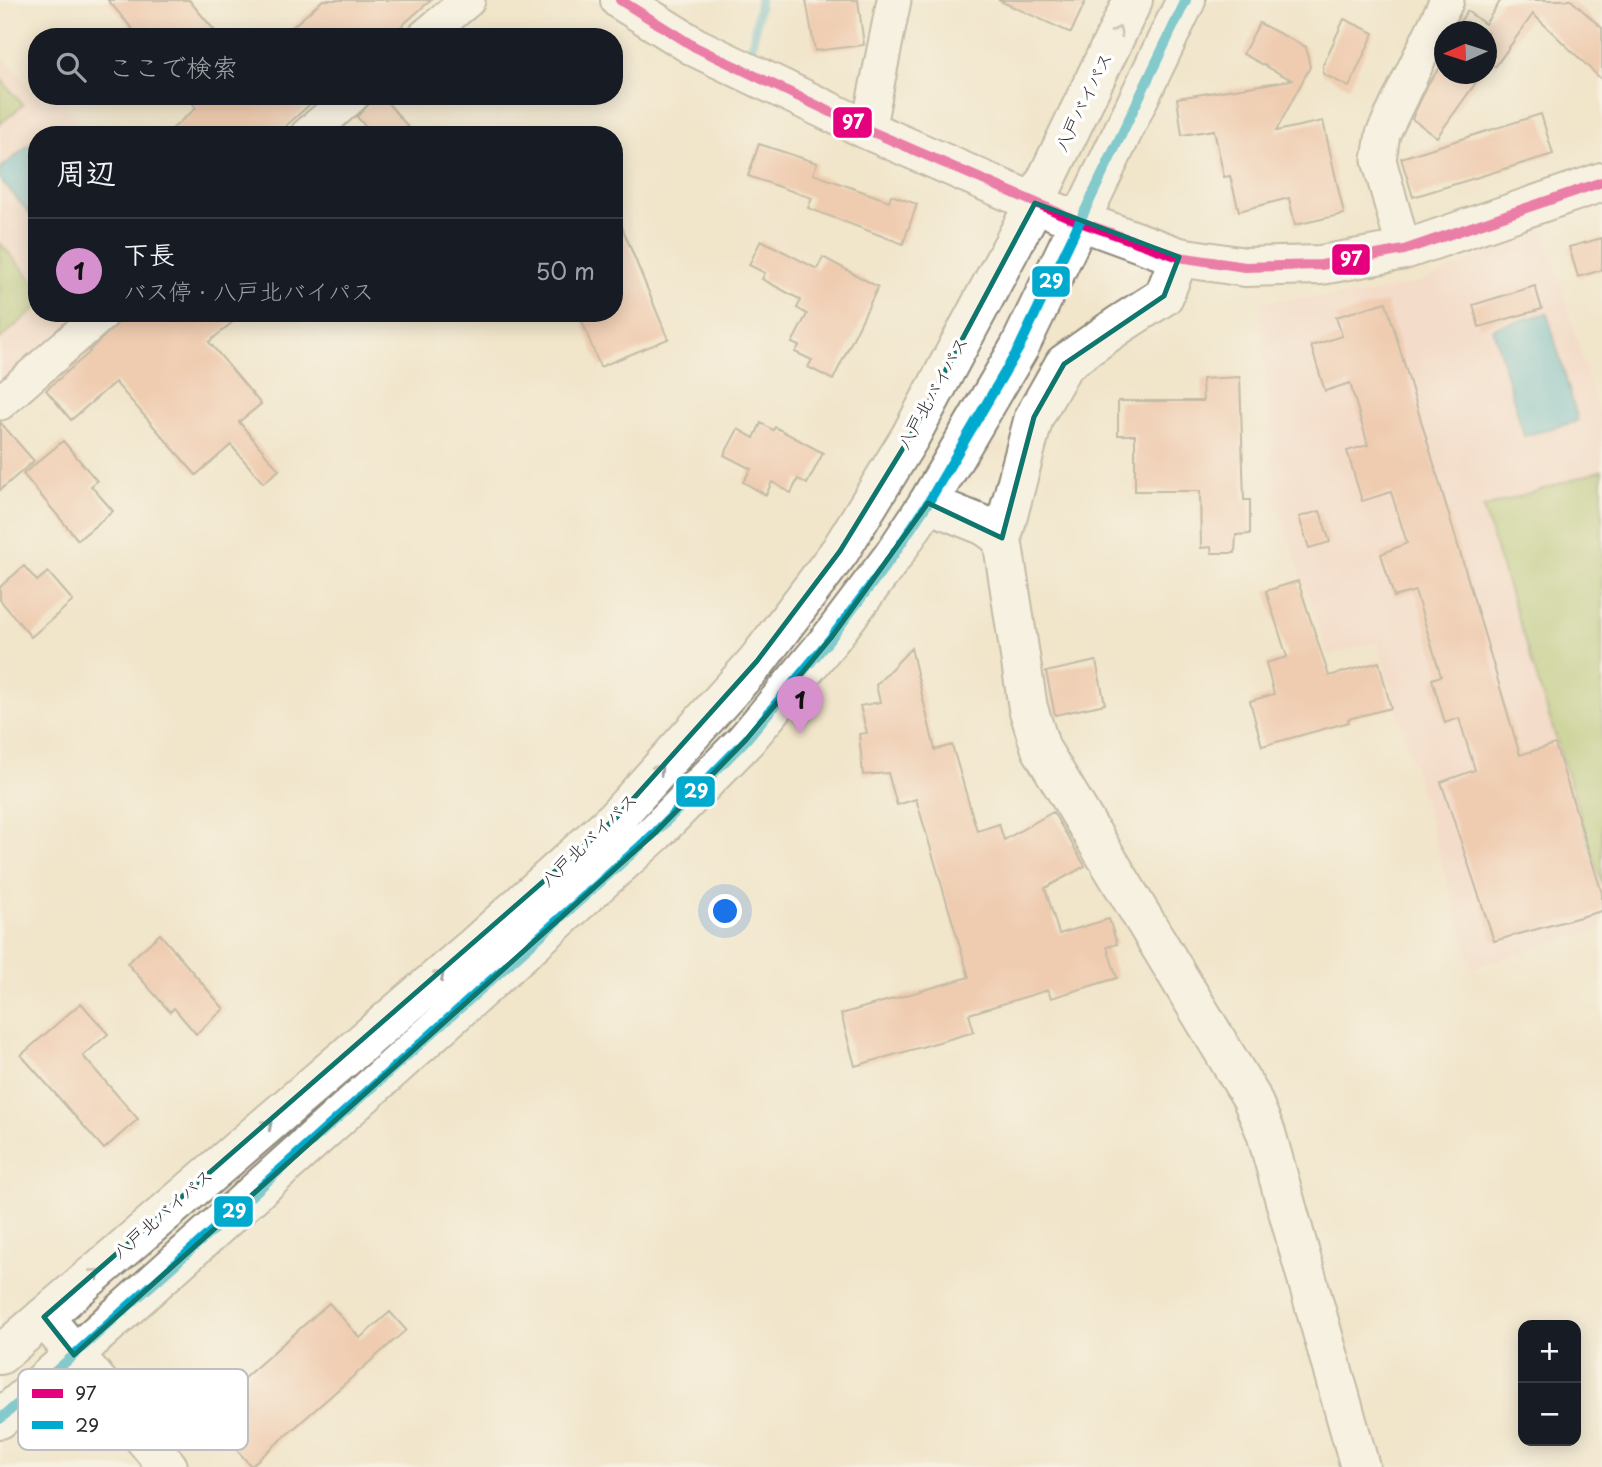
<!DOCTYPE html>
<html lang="ja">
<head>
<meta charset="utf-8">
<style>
  :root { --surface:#171b24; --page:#20242c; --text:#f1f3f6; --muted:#9ea1a6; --line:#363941; --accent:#d690ce }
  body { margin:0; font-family:"Playpen Sans","Klee One",sans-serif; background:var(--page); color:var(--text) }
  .controls { position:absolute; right:21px; bottom:21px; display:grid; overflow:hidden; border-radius:14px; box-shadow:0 4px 18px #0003 }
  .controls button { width:63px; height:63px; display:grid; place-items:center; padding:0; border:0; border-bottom:2px solid var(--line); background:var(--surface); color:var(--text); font:35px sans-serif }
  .compass { position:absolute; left:1434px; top:21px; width:63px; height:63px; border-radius:50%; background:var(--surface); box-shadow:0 4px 18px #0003; rotate:267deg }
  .you { position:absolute; left:726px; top:912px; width:24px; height:24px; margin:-18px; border:5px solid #fff; border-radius:50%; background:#1a73e8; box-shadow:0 0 0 10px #1a73e833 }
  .badge { display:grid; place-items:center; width:46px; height:46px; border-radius:50%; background:var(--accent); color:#111; font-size:23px; font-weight:700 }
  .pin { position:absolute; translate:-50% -58px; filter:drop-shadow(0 2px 4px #0008) }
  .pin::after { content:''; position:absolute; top:37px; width:24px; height:21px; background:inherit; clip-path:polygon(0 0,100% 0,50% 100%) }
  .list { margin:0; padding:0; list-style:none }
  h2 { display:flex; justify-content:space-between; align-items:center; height:91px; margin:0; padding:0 28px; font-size:30px }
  h2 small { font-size:23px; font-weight:400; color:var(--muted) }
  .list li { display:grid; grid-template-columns:46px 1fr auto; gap:21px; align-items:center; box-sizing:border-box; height:105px; padding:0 28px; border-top:2px solid var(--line) }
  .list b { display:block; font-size:26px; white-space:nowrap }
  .list p { margin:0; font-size:23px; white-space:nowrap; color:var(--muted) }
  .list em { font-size:23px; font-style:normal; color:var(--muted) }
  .icon { flex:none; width:38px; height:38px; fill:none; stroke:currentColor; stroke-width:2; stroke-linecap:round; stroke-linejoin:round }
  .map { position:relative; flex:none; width:1602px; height:1467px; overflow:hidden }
  .search { position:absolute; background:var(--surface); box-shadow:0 4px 18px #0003; left:28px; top:28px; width:595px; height:77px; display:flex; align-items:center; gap:18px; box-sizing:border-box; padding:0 24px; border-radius:28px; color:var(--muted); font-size:26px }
  .panel { position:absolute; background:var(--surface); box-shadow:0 4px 18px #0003; left:28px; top:126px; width:595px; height:196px; border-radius:28px }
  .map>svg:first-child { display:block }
  .built { fill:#f7d1c8 }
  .green { fill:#a4c066; stroke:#687648; stroke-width:2 }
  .water { fill:#4cb4cb; stroke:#3c707b; stroke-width:2 }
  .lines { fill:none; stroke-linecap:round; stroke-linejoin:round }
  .stream { stroke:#4cb4cb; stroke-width:9 }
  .building { fill:#eead91 }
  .street-casing { stroke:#8e887a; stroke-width:37 }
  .secondary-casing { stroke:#8e887a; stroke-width:42 }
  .primary-casing { stroke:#8e887a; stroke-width:42 }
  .highway-casing { stroke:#8e887a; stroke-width:42 }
  .street { stroke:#fff; stroke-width:33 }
  .secondary { stroke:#fff; stroke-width:38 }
  .primary { stroke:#fff; stroke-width:38 }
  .highway { stroke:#fff; stroke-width:38 }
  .bus-1-casing { stroke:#fff; stroke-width:16 }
  .bus-2-casing { stroke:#fff; stroke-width:16 }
  .bus-1 { stroke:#e5007d; stroke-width:10 }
  .bus-2 { stroke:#00a9ce; stroke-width:10 }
  .oneway { stroke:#a0a0a0 }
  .marked { fill:none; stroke:#0f766e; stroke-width:5; stroke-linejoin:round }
  .labels { text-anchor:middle; stroke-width:7; stroke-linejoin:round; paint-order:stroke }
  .street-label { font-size:18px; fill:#2b2b2b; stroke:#fff }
  .key { fill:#fff; stroke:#bfbfbf; stroke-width:2 }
  .key-label { font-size:19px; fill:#2b2b2b }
  .line-badge { stroke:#fff; stroke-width:2.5 }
  .badge-label { font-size:19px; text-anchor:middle; font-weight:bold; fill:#fff }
</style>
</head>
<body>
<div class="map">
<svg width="1602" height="1467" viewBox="0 0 1602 1467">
  <rect width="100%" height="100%" fill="#fff"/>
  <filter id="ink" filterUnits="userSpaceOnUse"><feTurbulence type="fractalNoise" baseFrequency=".0143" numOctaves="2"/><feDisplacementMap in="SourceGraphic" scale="14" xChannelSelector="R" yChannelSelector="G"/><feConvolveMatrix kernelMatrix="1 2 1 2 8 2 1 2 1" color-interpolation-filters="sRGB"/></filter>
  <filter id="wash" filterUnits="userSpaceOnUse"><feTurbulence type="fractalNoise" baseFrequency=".00686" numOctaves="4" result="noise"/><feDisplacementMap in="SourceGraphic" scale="28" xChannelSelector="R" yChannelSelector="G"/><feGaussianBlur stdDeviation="1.57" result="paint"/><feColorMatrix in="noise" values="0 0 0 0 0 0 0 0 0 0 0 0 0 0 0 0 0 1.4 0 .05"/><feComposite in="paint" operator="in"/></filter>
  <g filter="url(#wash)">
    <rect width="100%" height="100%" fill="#f1e5ca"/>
    <path class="built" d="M0,52L44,103L53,96H58L92,135H37V313H88L0,390Z
      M1545,229L1597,409L1602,408V929L1472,968L1377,642L1328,655L1274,496L1260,301L1370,294L1421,282Z"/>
    <path class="green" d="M0,78L23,105L0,124Z
      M0,243L37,285V307L0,339Z
      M1602,470V884L1483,508Z"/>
    <path class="water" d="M37,138V222L0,179V169Z
      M1547,313L1578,421L1524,436L1493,328Z"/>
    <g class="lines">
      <path class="stream" d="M752,47L760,0"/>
    </g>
    <g id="blocks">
      <path class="building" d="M108,0H189L220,37H139Z
        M323,0H431L389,37H281Z
        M806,0H858L864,45L815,51Z
        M998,0H1086L1071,33Z
        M1501,0H1571L1602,28V80L1533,14L1495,67L1490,63L1487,67V32H1453L1467,11L1485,24Z
        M1344,19L1374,33L1349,87L1323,74V65Z
        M1259,23L1306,47L1310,67L1276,131L1323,121L1344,214L1295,225L1289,198L1239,211L1230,176L1224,177L1214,130L1182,135L1177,98L1292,80L1243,54Z
        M1445,60V74H1482L1437,137L1412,119L1428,84Z
        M187,96H319L276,135H165L196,108Z
        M371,96H382L415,135H373L357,117L370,103Z
        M1541,114L1553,154L1413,197L1401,158Z
        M759,144L817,163L813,174L889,201L891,195L917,204L903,244L808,208L812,198L748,176Z
        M615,210L668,339L600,367L579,313H614Z
        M1602,238V270L1578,277L1569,247Z
        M761,240L817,269L823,257L878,287L833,380L808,367L812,360L795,352L799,346L792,343L807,314L797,308L801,300L762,279L765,273L749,265Z
        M1535,286L1542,309L1479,327L1473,305Z
        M1386,302L1520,755L1555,744L1602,893V911L1494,941L1441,782L1475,770L1459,718L1445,723L1432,679L1441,676L1415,591L1394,597L1381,554L1407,543L1391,492L1362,501L1347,451L1368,445L1350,383L1325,391L1311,346L1342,336L1336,317Z
        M128,313H243L209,342L261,404L239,422L279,470L263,483L231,445L196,475L115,382L71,420L46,390L90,352L89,351Z
        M1240,377L1244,500H1250V534L1236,535L1235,553H1212L1211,547L1201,548L1200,491H1135V435H1118V401H1203L1202,379Z
        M0,422L34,461L0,490Z
        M761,423L773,430L775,427L823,453L807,484L798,479L791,493L772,482L766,495L743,482L751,469L724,455L738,429L754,438Z
        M63,441L97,481L91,486L113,511L78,540L23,474Z
        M1320,511L1330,542L1309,548L1299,517Z
        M24,566L37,581L48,572L73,601L31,637L0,600V587Z
        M1298,581L1329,676L1379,662L1391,708L1348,719L1349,722L1262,746L1250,701L1274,694L1266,663L1287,657L1266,591Z
        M911,648L935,750L952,745L977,831L999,824L1004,840L1053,812L1085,866L1045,888L1059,934L1109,919L1117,944L1107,947L1117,978L1051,998L1048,990L969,1014L974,1032L855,1066L841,1014L969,977L916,799L897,805L888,773L863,775L859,734L867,733L860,706L880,702L876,685Z
        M1096,661L1105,704L1055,715L1046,672Z
        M160,934L224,1009L196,1034L174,1008L170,1012L127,963Z
        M81,1003L108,1034L83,1056L138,1119L104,1149L21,1055Z
        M329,1303L360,1338L390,1312L406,1330L251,1466L202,1411L240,1377L243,1379Z"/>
    </g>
  </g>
  <g filter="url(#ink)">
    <use href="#blocks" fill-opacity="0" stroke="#8e887a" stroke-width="2"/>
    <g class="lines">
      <defs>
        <path id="street" d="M424,37L468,0
          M868,130L894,0
          M307,135L352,96
          M1404,250L1379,160L1383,134L1447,0
          M0,403L103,313"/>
        <path id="secondary" d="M928,503L985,526L1002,538L1028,708L1041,749L1251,1097L1266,1133L1360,1467
          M1002,538L1034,417L1064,364L1119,325L1164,296L1179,257
          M44,1317L168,1467"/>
        <path id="primary" d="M620,0L695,47L868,130L1035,203"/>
        <path id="highway" d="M1056,212L1179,257L1245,267L1321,265L1404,250L1602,182
          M0,1355L471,949L616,818L757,661L840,551L910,437L1035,203L1133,0
          M0,1419L74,1355L655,833L746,740L831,638L893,556L928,503L1019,348L1186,0"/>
      </defs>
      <use href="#street" class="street-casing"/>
      <use href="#secondary" class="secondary-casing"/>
      <use href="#primary" class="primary-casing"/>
      <use href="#highway" class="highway-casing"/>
      <use href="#street" class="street"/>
      <use href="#secondary" class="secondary"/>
      <use href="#primary" class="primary"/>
      <use href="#highway" class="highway"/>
      <defs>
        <path id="bus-1" d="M620,0L695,47L868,130L1080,222L1179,257L1245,267L1321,265L1404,250L1602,182"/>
        <path id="bus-2" d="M0,1419L74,1355L655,833L746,740L831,638L893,556L928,503L1019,348L1186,0"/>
      </defs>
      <use href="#bus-1" class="bus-1-casing"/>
      <use href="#bus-2" class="bus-2-casing"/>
      <use href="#bus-1" class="bus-1"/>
      <use href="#bus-2" class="bus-2"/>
    </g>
    <defs><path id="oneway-chevron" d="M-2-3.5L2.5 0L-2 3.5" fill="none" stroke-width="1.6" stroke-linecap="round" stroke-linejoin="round" transform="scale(1.75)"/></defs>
    <g class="oneway">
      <use href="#oneway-chevron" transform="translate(1118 31) rotate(-64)"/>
      <use href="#oneway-chevron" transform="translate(659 769) rotate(-48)"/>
      <use href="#oneway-chevron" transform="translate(440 975) rotate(-41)"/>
      <use href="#oneway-chevron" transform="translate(268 1124) rotate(-41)"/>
      <use href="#oneway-chevron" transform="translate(96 1273) rotate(-41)"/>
    </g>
  </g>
  <path d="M0 0H1602V1467H0ZM1035,203L1179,257L1164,296L1064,364L1034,417L1002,538L928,503L831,638L746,740L655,833L74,1355L44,1317L616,818L757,661L840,551L910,437Z" fill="#f1e5ca" fill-opacity=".55" fill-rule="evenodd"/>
  <path class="marked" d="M1035,203L1179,257L1164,296L1064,364L1034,417L1002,538L928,503L831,638L746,740L655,833L74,1355L44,1317L616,818L757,661L840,551L910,437Z"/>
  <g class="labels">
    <g class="street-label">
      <text transform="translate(1084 102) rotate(-64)" y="6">八戸バイパス</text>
      <text transform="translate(933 393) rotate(-61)" y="6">八戸北バイパス</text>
      <text transform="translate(589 840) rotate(-44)" y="6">八戸北バイパス</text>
      <text transform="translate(163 1214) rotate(-41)" y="6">八戸北バイパス</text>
    </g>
  </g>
  <rect x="18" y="1369" width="230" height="81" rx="10" class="key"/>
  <rect x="32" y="1389" width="31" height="9" fill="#e5007d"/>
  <rect x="32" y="1421" width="31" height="8" fill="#00a9ce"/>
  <g class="key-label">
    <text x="75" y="1400">97</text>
    <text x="75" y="1432">29</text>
  </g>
  <g class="line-badge">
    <rect x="832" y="106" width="41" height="33" rx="7" fill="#e5007d"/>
    <rect x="1331" y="243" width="40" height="33" rx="7" fill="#e5007d"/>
    <rect x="1031" y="265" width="40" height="33" rx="7" fill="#00a9ce"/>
    <rect x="675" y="775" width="41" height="33" rx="7" fill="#00a9ce"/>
    <rect x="213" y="1195" width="41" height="33" rx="7" fill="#00a9ce"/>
  </g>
  <g class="badge-label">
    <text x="853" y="129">97</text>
    <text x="1351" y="266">97</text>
    <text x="1051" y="288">29</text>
    <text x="696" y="798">29</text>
    <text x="234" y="1218">29</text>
  </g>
</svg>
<div class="controls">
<button>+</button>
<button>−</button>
</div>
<svg class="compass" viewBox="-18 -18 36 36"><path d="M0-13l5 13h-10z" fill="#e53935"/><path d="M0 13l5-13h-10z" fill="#9ea1a6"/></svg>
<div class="you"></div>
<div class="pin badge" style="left:800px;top:734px">1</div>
<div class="search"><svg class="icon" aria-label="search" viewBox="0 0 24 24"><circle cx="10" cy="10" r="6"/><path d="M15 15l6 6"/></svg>ここで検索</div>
<section class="panel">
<h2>周辺<small></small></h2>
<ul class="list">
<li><span class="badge">1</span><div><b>下長</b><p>バス停 · 八戸北バイパス</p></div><em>50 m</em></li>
</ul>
</section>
</div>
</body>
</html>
